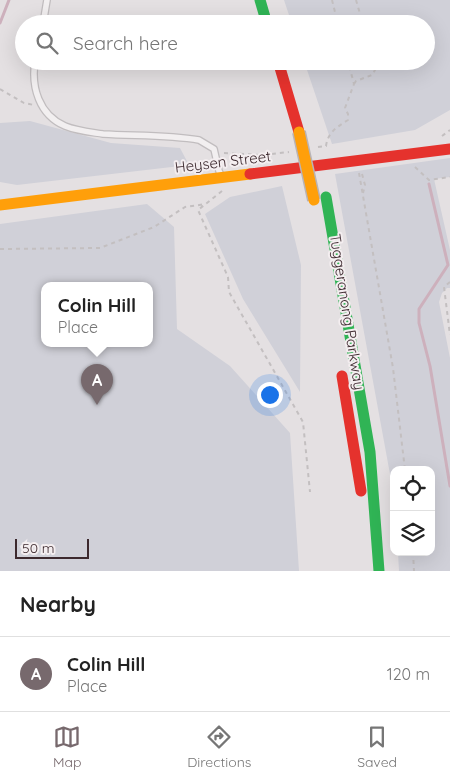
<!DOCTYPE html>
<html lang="en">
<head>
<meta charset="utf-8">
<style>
  :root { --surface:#fff; --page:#f2f2f2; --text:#222; --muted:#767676; --line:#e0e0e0; --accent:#77696d }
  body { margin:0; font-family:Quicksand,sans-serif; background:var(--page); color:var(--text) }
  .controls { position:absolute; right:15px; bottom:15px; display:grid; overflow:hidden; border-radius:10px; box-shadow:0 5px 20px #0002 }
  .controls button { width:45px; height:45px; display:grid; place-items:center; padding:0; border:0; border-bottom:1px solid var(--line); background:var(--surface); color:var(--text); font:25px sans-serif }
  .scale { position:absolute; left:15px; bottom:12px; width:74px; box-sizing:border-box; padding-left:5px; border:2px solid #3c292e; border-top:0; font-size:14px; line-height:18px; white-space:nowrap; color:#3c292e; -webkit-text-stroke:4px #f4eef0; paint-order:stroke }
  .you { position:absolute; left:269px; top:394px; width:18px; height:18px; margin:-12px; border:4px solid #fff; border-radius:50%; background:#1a73e8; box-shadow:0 0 0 8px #1a73e833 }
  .badge { display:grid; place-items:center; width:32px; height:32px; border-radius:50%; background:var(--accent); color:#fff; font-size:16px; font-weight:700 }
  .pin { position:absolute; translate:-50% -41px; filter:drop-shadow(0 1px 2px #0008) }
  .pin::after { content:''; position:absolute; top:26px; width:18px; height:15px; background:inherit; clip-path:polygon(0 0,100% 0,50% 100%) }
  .popup { position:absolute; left:41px; top:282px; width:112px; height:65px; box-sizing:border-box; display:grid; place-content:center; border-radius:10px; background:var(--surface); filter:drop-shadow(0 1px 4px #0005); font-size:16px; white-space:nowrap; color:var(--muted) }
  .popup b { font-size:19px; color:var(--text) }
  .popup::after { content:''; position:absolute; left:50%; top:100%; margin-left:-10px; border:10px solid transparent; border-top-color:var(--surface) }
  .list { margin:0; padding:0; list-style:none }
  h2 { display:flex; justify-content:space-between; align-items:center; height:65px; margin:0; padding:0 20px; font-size:21px }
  h2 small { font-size:16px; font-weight:400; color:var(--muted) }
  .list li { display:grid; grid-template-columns:32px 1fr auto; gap:15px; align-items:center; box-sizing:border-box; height:75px; padding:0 20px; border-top:1px solid var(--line) }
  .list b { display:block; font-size:19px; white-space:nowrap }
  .list p { margin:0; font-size:16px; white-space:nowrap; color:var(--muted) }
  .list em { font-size:16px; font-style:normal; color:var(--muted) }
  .icon { flex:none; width:28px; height:28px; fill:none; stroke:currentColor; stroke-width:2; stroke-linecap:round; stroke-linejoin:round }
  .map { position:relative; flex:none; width:450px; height:571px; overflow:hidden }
  .search { position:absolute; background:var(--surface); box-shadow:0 5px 20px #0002; left:15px; right:15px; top:15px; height:55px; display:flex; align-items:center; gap:12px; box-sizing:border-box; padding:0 18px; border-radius:28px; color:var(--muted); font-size:19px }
  .sheet { height:140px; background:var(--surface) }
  nav { display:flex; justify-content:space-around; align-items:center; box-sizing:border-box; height:70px; border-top:1px solid var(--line); background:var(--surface); font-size:14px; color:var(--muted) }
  nav a { display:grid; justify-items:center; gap:2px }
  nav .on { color:var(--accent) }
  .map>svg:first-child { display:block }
  .green { fill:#d0d0d8; fill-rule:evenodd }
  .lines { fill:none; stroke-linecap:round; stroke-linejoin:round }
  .stream { stroke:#cdb0bc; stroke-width:3 }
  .lane-casing { stroke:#c1bdbf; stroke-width:8 }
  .path { stroke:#c3bfc0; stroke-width:2; stroke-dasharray:4 4; stroke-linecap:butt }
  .lane { stroke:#f2eff0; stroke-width:5.5 }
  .fast { stroke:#30b455; stroke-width:11 }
  .slow { stroke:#ff9f0a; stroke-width:11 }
  .jam { stroke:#e5322d; stroke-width:11 }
  .slow-bridge-casing { stroke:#b9b3b5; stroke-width:14; stroke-linecap:butt }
  .slow-bridge { stroke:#ff9f0a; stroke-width:11 }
  .labels { text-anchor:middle; stroke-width:4; stroke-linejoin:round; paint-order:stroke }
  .street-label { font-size:15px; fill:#3c292e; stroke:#f4eef0 }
</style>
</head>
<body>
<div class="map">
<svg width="450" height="571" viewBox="0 0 450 571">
  <rect width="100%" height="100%" fill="#e4e0e2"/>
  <path class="green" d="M284,0H450V110L415,130L332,144L304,61H426V24H292Z
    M30,121L111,143L180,148L189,165L17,185L0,182V123Z
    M450,158V177L434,179L450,250V288H447L442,293L439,302L450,358V571H399L398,552H431V470H394V502L392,485L335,174Z
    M282,186L301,265L300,392L243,299L205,214L230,197Z
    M147,204L174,227L177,329L230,366L290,433L299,571H0V224ZM44,286H150V344H44Z"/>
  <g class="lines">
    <path class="stream" d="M0,23L9,0
      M429,184L448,265L419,309V323L430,366L450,486"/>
    <defs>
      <path id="lane" d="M43,24L47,0
        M35,61C31,87 39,115 65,126C77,131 90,132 103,134C135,136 168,135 199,140L214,149L219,171L221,175"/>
    </defs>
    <use href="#lane" class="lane-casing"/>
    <path class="path" d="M332,0L338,24
      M356,0L363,24
      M354,84L356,81L372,75L375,70L373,61
      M0,89L24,103L34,105
      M442,136L450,130
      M318,147L326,146C328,132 337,127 348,120V114L345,108L354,84L348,61
      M224,153L262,155L289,152
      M415,167L429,180L450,177
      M359,173L393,368L405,470
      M362,174L365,185L363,193
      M222,191L198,210L228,277L229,292L303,422L310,492
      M0,249L100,248L154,227L185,207L206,204
      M450,282L444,287L450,335
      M413,552L414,571"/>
    <use href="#lane" class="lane"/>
    <path class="fast" d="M260,0L267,24
      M326,197L370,452L379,571"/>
    <path class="slow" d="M0,205L250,174"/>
    <path class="jam" d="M278,61L299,132
      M250,174L450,149
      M342,376L361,491"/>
    <defs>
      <path id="slow-bridge" d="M299,132L314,200"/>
    </defs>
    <use href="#slow-bridge" class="slow-bridge-casing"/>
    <use href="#slow-bridge" class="slow-bridge"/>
  </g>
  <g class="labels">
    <g class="street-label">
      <text transform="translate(223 162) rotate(-7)" y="5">Heysen Street</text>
      <text transform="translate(347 312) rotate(81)" y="5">Tuggeranong Parkway</text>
    </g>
  </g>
</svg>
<div class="controls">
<button><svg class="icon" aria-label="locate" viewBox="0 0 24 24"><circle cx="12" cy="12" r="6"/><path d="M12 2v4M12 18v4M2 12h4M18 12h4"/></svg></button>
<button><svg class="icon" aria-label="layers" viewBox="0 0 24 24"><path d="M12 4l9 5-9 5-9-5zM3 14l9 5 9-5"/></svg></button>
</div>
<div class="scale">50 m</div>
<div class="you"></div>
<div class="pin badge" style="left:97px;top:405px">A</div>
<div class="popup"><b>Colin Hill</b>Place</div>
<div class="search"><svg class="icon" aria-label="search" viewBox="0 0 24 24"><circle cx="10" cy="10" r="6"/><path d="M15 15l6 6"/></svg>Search here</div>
</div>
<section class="sheet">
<h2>Nearby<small></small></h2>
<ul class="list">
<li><span class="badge">A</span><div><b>Colin Hill</b><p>Place</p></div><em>120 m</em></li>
</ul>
</section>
<nav>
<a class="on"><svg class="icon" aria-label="map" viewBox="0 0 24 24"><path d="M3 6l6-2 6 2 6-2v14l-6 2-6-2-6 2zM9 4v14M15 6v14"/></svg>Map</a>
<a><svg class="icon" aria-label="directions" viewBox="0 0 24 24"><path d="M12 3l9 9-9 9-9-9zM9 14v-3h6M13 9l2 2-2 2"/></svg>Directions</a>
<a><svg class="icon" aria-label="saved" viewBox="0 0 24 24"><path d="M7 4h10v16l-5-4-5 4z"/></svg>Saved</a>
</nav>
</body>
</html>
